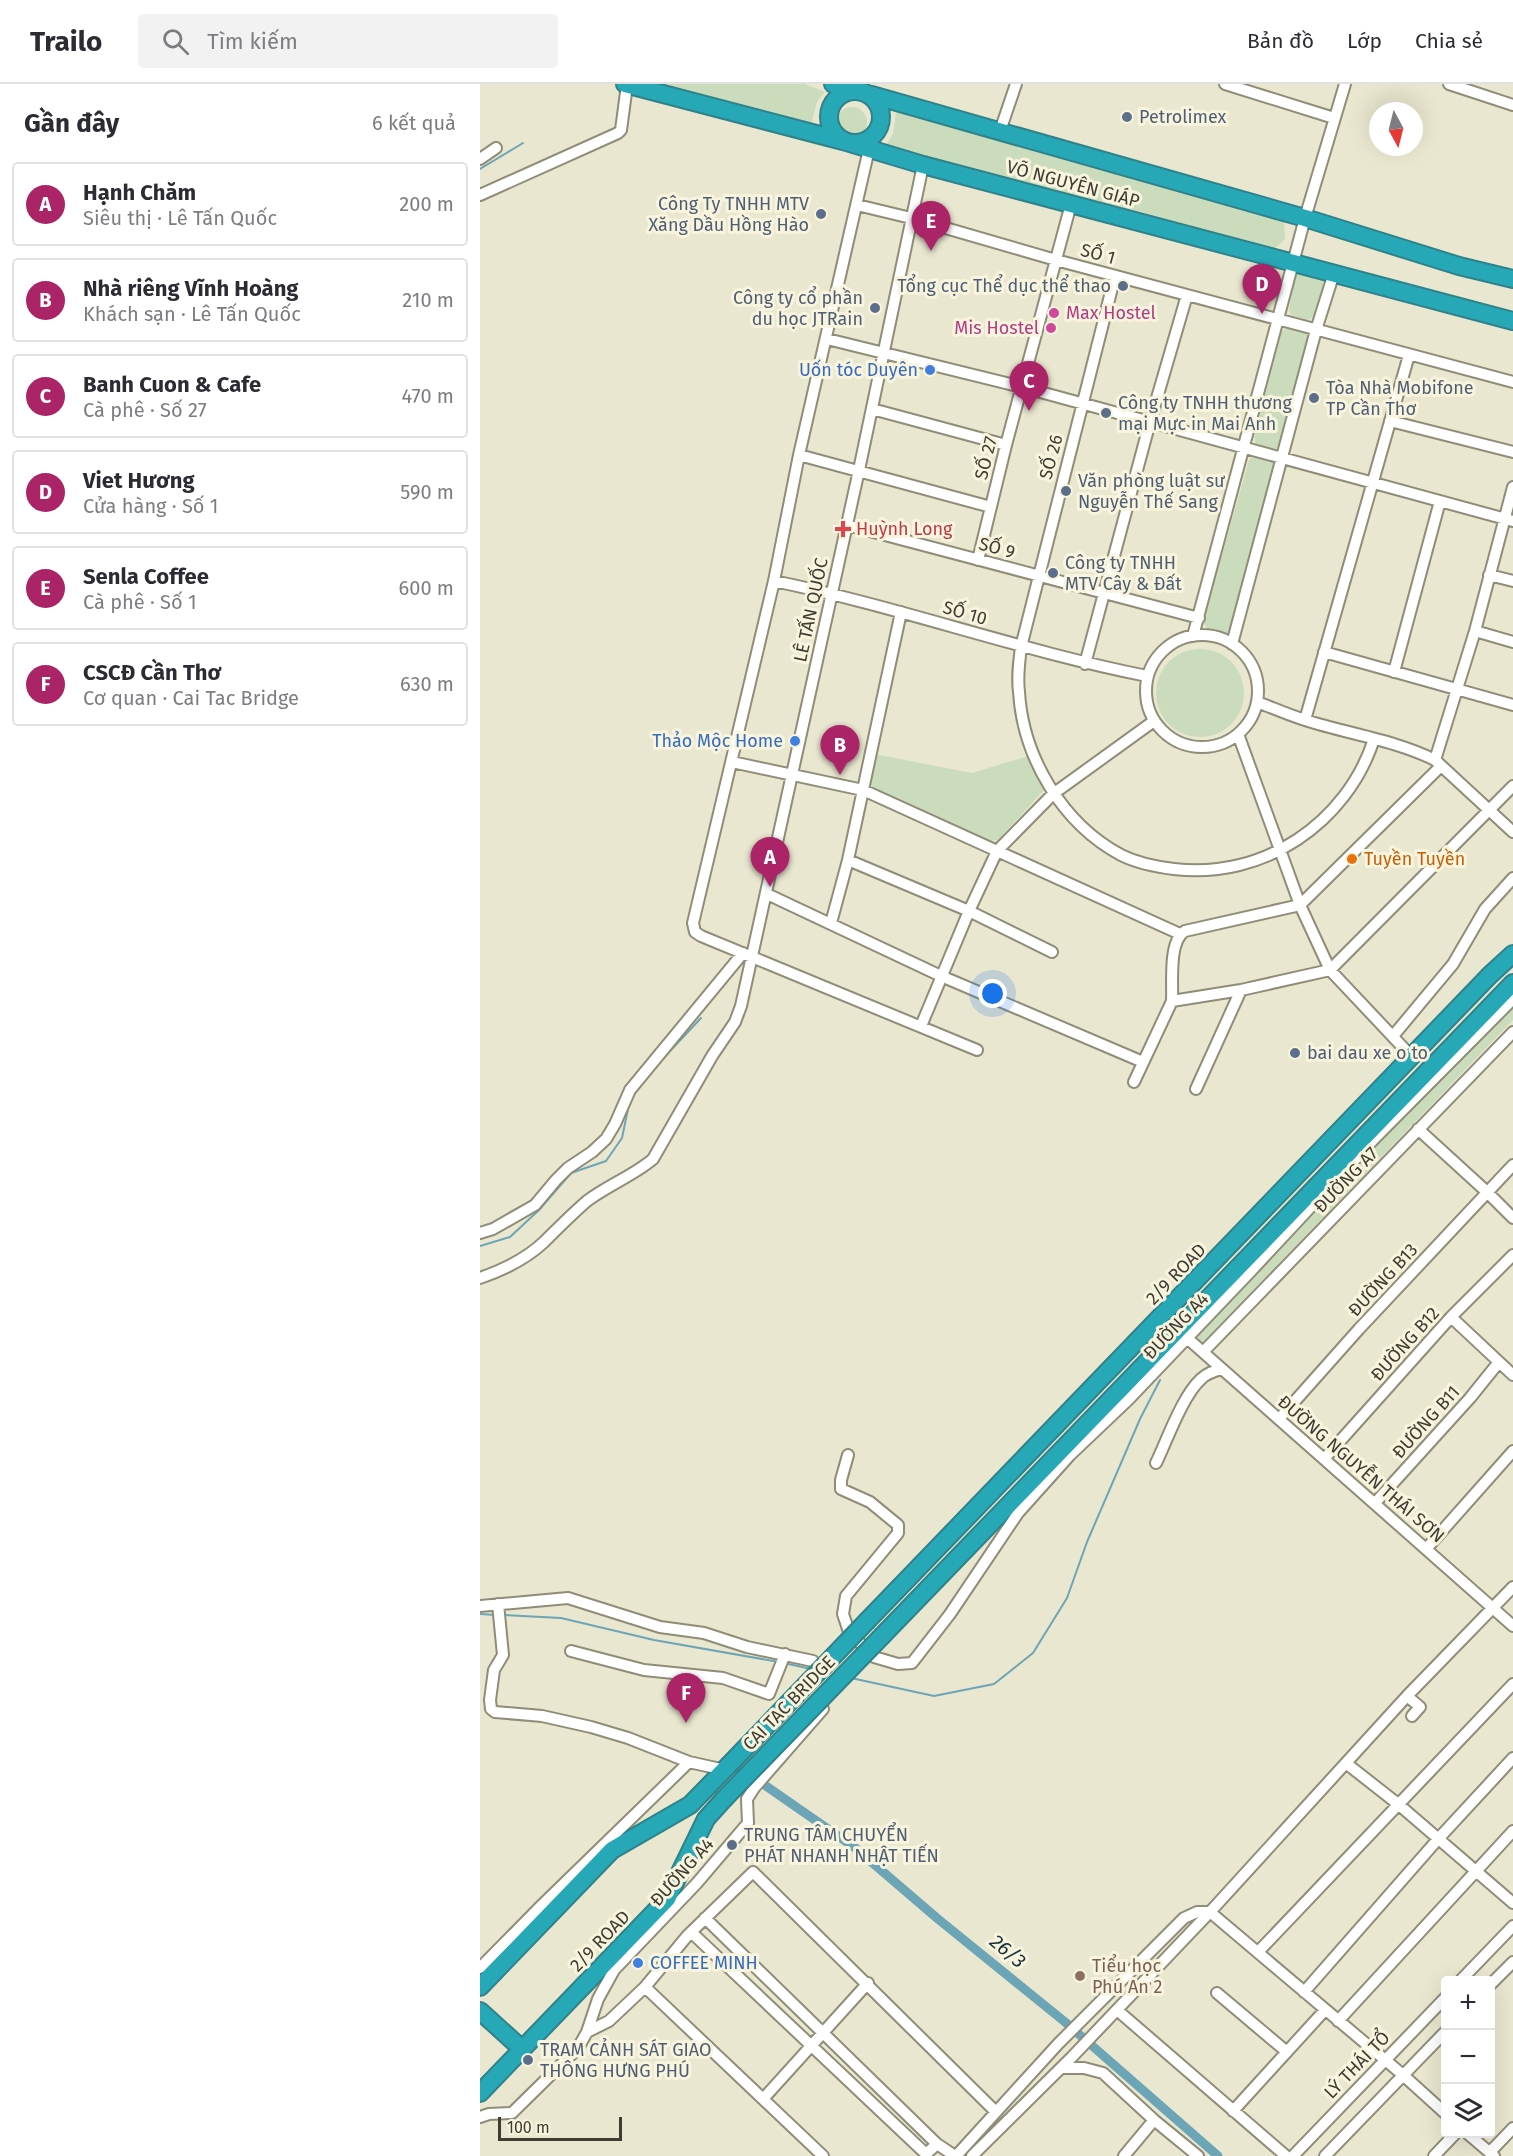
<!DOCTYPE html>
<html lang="vi">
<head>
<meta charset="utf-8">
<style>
  :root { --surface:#fff; --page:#f2f2f3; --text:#2b2b33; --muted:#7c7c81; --line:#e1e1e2; --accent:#ac2468 }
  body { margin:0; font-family:"Fira Sans",sans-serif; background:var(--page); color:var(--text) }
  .controls { position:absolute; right:18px; bottom:18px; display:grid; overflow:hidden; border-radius:6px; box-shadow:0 6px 24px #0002 }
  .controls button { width:54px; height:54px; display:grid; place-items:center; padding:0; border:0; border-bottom:2px solid var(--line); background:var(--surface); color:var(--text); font:30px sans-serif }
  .compass { position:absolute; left:889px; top:18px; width:54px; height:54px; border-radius:50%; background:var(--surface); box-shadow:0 6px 24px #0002; rotate:173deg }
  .scale { position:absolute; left:18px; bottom:15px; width:124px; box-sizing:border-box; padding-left:6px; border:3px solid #3e3c33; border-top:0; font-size:16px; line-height:21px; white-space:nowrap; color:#3e3c33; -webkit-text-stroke:4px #f8f4dd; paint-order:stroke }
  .you { position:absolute; left:513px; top:910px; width:21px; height:21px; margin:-15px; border:4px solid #fff; border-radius:50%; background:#1a73e8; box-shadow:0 0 0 9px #1a73e833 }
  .badge { display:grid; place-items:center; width:39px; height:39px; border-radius:50%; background:var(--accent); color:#fff; font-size:20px; font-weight:700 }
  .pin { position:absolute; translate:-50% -50px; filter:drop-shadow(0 2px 3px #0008) }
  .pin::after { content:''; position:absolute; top:32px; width:21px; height:18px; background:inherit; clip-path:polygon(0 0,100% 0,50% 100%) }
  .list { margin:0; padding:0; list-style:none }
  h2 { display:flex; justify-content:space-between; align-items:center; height:78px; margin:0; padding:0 24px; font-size:26px }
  h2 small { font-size:20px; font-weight:400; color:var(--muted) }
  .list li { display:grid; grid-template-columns:39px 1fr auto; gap:18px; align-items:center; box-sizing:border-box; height:84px; margin:0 12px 12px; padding:0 12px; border:2px solid var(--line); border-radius:6px }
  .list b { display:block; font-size:22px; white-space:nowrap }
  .list p { margin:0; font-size:20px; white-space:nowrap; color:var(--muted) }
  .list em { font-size:20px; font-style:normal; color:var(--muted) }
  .icon { flex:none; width:33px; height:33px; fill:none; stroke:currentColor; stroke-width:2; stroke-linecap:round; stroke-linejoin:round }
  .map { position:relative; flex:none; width:1033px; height:2072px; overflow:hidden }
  header { display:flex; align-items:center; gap:36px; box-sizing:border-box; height:84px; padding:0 30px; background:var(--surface); border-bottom:2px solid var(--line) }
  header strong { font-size:28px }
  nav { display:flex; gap:33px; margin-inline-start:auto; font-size:21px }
  .search { width:420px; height:54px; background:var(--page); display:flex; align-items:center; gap:15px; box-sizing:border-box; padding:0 21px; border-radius:6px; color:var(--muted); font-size:22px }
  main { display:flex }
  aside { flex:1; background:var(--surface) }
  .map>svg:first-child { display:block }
  .green { fill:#cadcbb }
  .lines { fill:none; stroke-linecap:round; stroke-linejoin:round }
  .stream { stroke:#6ca5b6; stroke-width:2 }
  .canal { stroke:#6ca5b6; stroke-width:9 }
  .minor-casing { stroke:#8f8c77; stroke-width:14 }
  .highway-casing { stroke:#2f8289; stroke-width:20 }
  .minor { stroke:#fff; stroke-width:10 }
  .highway { stroke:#27a8b7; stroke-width:16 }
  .highway-bridge-casing { stroke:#2f8289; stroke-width:20; stroke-linecap:butt }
  .highway-bridge { stroke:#27a8b7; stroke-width:16 }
  .service-dot { fill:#5c6f8a; stroke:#f8f4dd; stroke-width:2 }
  .hotel-dot { fill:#d1479c; stroke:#f8f4dd; stroke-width:2 }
  .shop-dot { fill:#3f7fe0; stroke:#f8f4dd; stroke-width:2 }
  .health-dot { fill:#e0444e; stroke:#f8f4dd; stroke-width:2 }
  .food-dot { fill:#e8710a; stroke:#f8f4dd; stroke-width:2 }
  .education-dot { fill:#8d6e63; stroke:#f8f4dd; stroke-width:2 }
  .labels { text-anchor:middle; stroke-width:6; stroke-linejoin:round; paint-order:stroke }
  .service-label { font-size:18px; fill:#4e5e75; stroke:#f8f4dd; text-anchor:start }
  .street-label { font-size:18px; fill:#3e3c33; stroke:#f8f4dd }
  .hotel-label { font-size:18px; fill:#b23c85; stroke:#f8f4dd; text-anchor:start }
  .shop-label { font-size:18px; fill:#366cbe; stroke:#f8f4dd; text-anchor:end }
  .health-label { font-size:18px; fill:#be3a42; stroke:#f8f4dd; text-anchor:start }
  .food-label { font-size:18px; fill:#c56008; stroke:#f8f4dd; text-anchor:start }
  .education-label { font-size:18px; fill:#785e54; stroke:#f8f4dd; text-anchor:start }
  .water-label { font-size:20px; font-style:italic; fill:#143239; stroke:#f8f4dd }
</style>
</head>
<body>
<header>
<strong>Trailo</strong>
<div class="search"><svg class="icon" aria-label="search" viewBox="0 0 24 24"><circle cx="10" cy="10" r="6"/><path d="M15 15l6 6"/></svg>Tìm kiếm</div>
<nav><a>Bản đồ</a><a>Lớp</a><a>Chia sẻ</a></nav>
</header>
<main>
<aside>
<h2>Gần đây<small>6 kết quả</small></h2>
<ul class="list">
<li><span class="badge">A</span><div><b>Hạnh Chăm</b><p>Siêu thị · Lê Tấn Quốc</p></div><em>200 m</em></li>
<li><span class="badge">B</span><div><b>Nhà riêng Vĩnh Hoàng</b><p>Khách sạn · Lê Tấn Quốc</p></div><em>210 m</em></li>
<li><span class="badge">C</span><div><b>Banh Cuon &amp; Cafe</b><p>Cà phê · Số 27</p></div><em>470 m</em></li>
<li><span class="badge">D</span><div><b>Viet Hương</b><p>Cửa hàng · Số 1</p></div><em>590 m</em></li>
<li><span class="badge">E</span><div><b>Senla Coffee</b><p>Cà phê · Số 1</p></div><em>600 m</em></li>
<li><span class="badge">F</span><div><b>CSCĐ Cần Thơ</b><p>Cơ quan · Cai Tac Bridge</p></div><em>630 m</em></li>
</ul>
</aside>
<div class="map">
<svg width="1033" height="2072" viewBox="0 0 1033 2072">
  <rect width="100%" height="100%" fill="#eae7d0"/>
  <path class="green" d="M174,0H325L345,8L337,18L331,41Z
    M357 38a15 15 0 1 1 30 0a15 15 0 1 1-30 0Z
    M416,28L498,48L555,67L804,136L805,155L794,165L750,156L408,64L406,60C416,50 414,40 416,28Z
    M822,187L843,195L844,198L835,232L828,236L811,231L809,226L815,193Z
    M810,241L826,247L829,254L800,363L793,365L776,360L774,353L802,247Z
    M774,371L792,376L795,385L751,545C744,553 737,549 728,546L723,538L769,376Z
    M676 609a44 44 0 1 1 88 0a44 44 0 1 1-88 0Z
    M394,670L492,689L548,672L564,706L518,756L508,757L391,703L388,699Z
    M1033,919V936L723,1258L716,1257L713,1250Z"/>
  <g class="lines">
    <path class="stream" d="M0,85L43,59
      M176,982L221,934
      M0,1162L30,1153L59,1126L91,1089L126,1077L142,1054L149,1020
      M0,1530L15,1531
      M24,1531L81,1534L174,1556L299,1578
      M304,1579L331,1585
      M371,1594L454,1612L514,1600L553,1569L587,1514L607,1458L660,1335L680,1296"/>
    <path class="canal" d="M286,1702L374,1763L458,1835L585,1938L738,2072"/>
    <defs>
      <path id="minor" d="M745,0L854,34
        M969,0L1033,21
        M520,47L536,0
        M389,65L319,371L294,497L213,839L215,848L221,852L497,966
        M0,75L16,64
        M0,111L138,49L141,46L147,1
        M377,121L431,134L576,176L1033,298
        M635,192L541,563C539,578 537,593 539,608C543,674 583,740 641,771C657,779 677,783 694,785C783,796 867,739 894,655
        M347,255L542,303L1033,437
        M392,325L526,361
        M910,337L1033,368
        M319,371L511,423
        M367,441L719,534
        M498,476L526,361L591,120
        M1009,491L1033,497
        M294,497C420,523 541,567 667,592
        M995,547L1033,558
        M666 607a56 56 0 1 1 112 0a56 56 0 1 1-112 0Z
        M713,552L825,134L865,0
        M752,560L836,246L854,189
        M844,568L1033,621
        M605,580L670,338L707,211
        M914,588L960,417
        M777,618C793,624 809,631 825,636C868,650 915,656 955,676L1033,748
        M825,636L929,271
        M758,650L820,821L850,886L932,973
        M955,676L995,547L1033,403
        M252,678L383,706L700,850
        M961,682L820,821L705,847C688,857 693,899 692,917L761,906L850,886L1033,702
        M368,776L489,827L572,868
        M287,810L461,892L663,978
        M351,839L368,776L421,528
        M441,942L489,827L517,767L573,710L674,637
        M913,952L973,880L1005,825L1033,794
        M654,998L692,917
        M716,1005L761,906
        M938,1045L1007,1108L1033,1134
        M0,1149L13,1145L55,1121L76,1096L88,1084L112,1068L126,1055L135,1040L150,1006L263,869
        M0,1194C23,1186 46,1175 64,1158C78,1144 92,1130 107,1117C128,1101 153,1092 173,1075L232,972L255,938L261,922L379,386L443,81
        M971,1233L1033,1291
        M707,1254L1033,1542
        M723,1268L1033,948
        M799,1335L879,1245L1033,1081
        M368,1371L361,1396V1405L390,1418L418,1441V1449L366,1512L363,1530L369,1548L394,1573L418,1580L432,1579L470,1530L538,1429L590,1371L649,1315L771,1187L893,1056L1033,915
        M844,1375L971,1233L1033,1171
        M676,1379C687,1356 703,1311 721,1295C727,1289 734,1287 742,1285
        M895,1419L990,1314L1019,1278
        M946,1465L1033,1367
        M18,1520L23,1571L14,1586L10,1616L11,1625L15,1628L62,1632L111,1643L148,1654L209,1678L245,1686
        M0,1522L88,1514L180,1543L224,1549L267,1563L333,1577
        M91,1567L164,1586L243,1594L289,1610L305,1570
        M927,1612L940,1623L932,1632
        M867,1680L918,1720L1033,1819
        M225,1834L457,2060L475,2072
        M211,1848L446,2070L457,2060
        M778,1868L1033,1600
        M0,1884L60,1823L209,1678
        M981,1896L1033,1842
        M1010,1901L1033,1878
        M824,1908L959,1754L1033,1674
        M737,1909L807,1968
        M637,1926L806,2072
        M858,1937L1033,1747
        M107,1948L129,1937L165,1903
        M582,1984H604L623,1989L674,2036L718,2072
        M283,2015L388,1899
        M753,2027L845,1926
        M0,2033L9,2030L32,2029L98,1964L107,1948L118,1915L134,1886L217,1799L268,1739L267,1715L274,1704L343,1625
        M988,2050L1014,2072
        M1010,2068L1033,2044
        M343,2072L165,1903L208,1851L273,1788L516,2028
        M476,2072L578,1960L704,1834L717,1828H730L923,1991L966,2030
        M492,2072L592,1973L730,1828L927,1612L1033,1503
        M644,2072L674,2036
        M813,2072L966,1913
        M845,2072L966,1947
        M954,2072L975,2050"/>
      <path id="highway" d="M145,0L363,57L443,81L1033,237
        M353,0L825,134L979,182L1033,195
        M349 33a26 26 0 1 1 52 0a26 26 0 1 1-52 0Z
        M388,1536L1010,891L1033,870
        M403,1551L1033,899
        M0,1903L132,1766L210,1721L248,1682
        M0,1927L42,1965
        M0,2009L187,1815L226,1735L244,1715"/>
    </defs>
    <use href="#minor" class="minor-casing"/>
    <use href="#highway" class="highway-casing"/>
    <use href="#minor" class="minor"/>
    <use href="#highway" class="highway"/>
    <defs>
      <path id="highway-bridge" d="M248,1682L388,1536
        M244,1715L403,1551"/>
    </defs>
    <use href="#highway-bridge" class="highway-bridge-casing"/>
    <use href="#highway-bridge" class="highway-bridge"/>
  </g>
  <g class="service-dot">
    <circle cx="647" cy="33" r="6"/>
    <circle cx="341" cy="130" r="6"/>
    <circle cx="643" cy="202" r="6"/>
    <circle cx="395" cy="224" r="6"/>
    <circle cx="834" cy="314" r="6"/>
    <circle cx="626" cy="329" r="6"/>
    <circle cx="586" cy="407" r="6"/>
    <circle cx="573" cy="489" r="6"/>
    <circle cx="815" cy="969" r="6"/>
    <circle cx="252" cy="1761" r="6"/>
    <circle cx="48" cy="1976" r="6"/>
  </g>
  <g class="hotel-dot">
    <circle cx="574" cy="229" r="6"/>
    <circle cx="571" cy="244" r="6"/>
  </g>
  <g class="shop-dot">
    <circle cx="450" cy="286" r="6"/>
    <circle cx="315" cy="657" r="6"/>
    <circle cx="158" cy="1879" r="6"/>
  </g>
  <path class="health-dot" d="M360 436h6v6h6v6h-6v6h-6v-6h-6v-6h6z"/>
  <circle class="food-dot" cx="872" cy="775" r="6"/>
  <circle class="education-dot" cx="600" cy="1892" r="6"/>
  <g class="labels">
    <g class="service-label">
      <text x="659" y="39">Petrolimex</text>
      <text x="329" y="126" text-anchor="end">Công Ty TNHH MTV<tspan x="329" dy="21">Xăng Dầu Hồng Hào</tspan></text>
      <text x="631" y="208" text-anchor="end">Tổng cục Thể dục thể thao</text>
      <text x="383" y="220" text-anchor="end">Công ty cổ phần<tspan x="383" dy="21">du học JTRain</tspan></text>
      <text x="846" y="310">Tòa Nhà Mobifone<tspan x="846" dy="21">TP Cần Thơ</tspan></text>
      <text x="638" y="325">Công ty TNHH thương<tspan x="638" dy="21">mại Mực in Mai Anh</tspan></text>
      <text x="598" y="403">Văn phòng luật sư<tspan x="598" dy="21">Nguyễn Thế Sang</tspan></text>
      <text x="585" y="485">Công ty TNHH<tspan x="585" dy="21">MTV Cây &amp; Đất</tspan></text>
      <text x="827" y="975">bai dau xe o to</text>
      <text x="264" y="1757">TRUNG TÂM CHUYỂN<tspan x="264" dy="21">PHÁT NHANH NHẬT TIẾN</tspan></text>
      <text x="60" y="1972">TRẠM CẢNH SÁT GIAO<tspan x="60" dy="21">THÔNG HƯNG PHÚ</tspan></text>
    </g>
    <g class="street-label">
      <text transform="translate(593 100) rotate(15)" y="6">VÕ NGUYÊN GIÁP</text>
      <text transform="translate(618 170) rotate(15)" y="6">SỐ 1</text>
      <text transform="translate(571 373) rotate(-75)" y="6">SỐ 26</text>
      <text transform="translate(506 374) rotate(-76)" y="6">SỐ 27</text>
      <text transform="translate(517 464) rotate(15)" y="6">SỐ 9</text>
      <text transform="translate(331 526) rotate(-78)" y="6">LÊ TẤN QUỐC</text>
      <text transform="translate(485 529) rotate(16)" y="6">SỐ 10</text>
      <text transform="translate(866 1096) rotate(-46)" y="6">ĐƯỜNG A7</text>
      <text transform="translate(696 1190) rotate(-46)" y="6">2/9 ROAD</text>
      <text transform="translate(903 1196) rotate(-47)" y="6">ĐƯỜNG B13</text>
      <text transform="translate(696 1242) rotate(-46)" y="6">ĐƯỜNG A4</text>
      <text transform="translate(925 1260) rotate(-48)" y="6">ĐƯỜNG B12</text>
      <text transform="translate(946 1338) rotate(-48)" y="6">ĐƯỜNG B11</text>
      <text transform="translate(881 1385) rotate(41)" y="6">ĐƯỜNG NGUYỄN THÁI SƠN</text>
      <text transform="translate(309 1619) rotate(-46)" y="6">CAI TAC BRIDGE</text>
      <text transform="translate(202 1788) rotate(-48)" y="6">ĐƯỜNG A4</text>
      <text transform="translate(120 1857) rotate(-46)" y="6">2/9 ROAD</text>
      <text transform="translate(877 1981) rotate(-46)" y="6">LÝ THÁI TỔ</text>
    </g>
    <g class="hotel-label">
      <text x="586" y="235">Max Hostel</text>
      <text x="559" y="250" text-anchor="end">Mis Hostel</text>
    </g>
    <g class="shop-label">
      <text x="438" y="292">Uốn tóc Duyên</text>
      <text x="303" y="663">Thảo Mộc Home</text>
      <text x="170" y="1885" text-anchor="start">COFFEE MINH</text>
    </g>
    <g class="health-label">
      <text x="376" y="451">Huỳnh Long</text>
    </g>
    <g class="food-label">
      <text x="884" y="781">Tuyền Tuyền</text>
    </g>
    <g class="education-label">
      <text x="612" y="1888">Tiểu học<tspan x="612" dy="21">Phú An 2</tspan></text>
    </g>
    <g class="water-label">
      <text transform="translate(528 1867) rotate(40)" y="7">26/3</text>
    </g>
  </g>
</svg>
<div class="controls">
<button>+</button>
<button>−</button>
<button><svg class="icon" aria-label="layers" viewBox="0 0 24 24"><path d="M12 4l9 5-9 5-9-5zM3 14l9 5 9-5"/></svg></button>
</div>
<svg class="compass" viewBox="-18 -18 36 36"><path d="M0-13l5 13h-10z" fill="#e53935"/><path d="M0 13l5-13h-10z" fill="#7c7c81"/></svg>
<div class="scale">100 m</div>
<div class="you"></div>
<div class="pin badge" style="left:290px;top:803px">A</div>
<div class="pin badge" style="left:360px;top:691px">B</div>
<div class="pin badge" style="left:549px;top:327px">C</div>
<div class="pin badge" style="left:782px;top:230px">D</div>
<div class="pin badge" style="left:451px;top:167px">E</div>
<div class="pin badge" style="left:206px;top:1639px">F</div>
</div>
</main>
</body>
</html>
